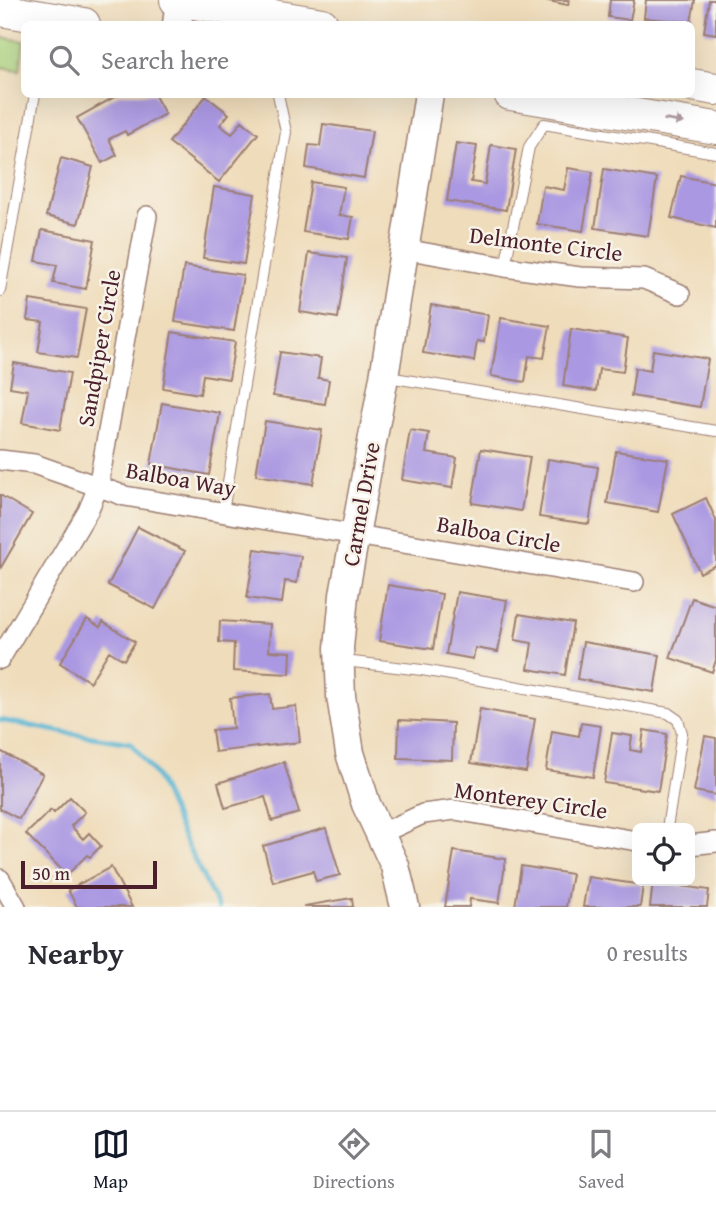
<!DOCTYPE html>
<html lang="en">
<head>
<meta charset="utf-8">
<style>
  :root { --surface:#fff; --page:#f7f7f7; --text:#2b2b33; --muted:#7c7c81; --line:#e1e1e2; --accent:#111827 }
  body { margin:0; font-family:"Gentium Book Plus",serif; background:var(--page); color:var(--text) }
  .controls { position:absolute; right:21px; bottom:21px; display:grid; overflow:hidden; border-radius:10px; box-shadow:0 7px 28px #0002 }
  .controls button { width:63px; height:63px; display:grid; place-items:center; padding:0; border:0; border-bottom:2px solid var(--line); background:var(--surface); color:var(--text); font:35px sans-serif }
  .scale { position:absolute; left:21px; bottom:18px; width:136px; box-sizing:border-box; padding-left:7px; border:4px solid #4a1f2b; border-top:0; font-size:19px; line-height:24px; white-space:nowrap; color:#4a1f2b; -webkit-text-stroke:5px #f7f3e8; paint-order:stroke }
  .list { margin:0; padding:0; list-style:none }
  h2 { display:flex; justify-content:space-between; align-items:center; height:91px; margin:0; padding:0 28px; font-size:30px }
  h2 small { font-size:23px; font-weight:400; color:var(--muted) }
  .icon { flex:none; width:38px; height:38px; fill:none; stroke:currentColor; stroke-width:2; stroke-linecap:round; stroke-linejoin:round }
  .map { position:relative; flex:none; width:716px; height:907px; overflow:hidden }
  .search { position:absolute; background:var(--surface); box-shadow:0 7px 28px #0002; left:21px; right:21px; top:21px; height:77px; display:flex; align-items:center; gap:18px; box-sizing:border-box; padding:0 24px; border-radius:10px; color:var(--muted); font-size:26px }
  .sheet { height:203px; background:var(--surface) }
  nav { display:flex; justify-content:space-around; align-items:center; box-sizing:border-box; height:98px; border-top:2px solid var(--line); background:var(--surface); font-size:19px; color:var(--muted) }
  nav a { display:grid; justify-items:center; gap:4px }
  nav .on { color:var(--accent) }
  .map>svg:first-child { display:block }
  .green { fill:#acd37e; stroke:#7b7954; stroke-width:2 }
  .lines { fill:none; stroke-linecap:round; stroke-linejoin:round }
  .stream { stroke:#52b3d1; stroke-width:5 }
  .building { fill:#aa98e2 }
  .lane-casing { stroke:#9c7e72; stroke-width:12 }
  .street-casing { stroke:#9c7e72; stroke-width:22 }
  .secondary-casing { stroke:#9c7e72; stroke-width:31 }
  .primary-casing { stroke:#9c7e72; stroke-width:34 }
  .lane { stroke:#fff; stroke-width:10 }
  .street { stroke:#fff; stroke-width:19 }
  .secondary { stroke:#fff; stroke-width:28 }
  .primary { stroke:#fff; stroke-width:32 }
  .oneway { fill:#ae9aa0 }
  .labels { text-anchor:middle; stroke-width:5; stroke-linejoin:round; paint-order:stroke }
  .street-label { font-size:23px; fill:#4a1f2b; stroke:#f7f3e8 }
</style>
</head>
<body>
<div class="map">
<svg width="716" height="907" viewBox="0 0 716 907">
  <rect width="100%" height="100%" fill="#f7f3e8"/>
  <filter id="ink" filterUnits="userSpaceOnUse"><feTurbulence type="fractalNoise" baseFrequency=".0143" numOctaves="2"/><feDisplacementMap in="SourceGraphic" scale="14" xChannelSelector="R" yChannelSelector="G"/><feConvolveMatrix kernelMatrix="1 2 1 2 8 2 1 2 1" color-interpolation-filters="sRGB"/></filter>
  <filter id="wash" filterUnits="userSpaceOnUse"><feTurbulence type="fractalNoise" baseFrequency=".00686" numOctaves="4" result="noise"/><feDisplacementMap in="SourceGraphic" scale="28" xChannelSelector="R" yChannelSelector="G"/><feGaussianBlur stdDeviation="1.57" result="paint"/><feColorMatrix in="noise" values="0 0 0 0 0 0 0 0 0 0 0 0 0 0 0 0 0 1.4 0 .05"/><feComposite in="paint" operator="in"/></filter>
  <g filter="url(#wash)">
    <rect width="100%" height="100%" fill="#efdcba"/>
    <path class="green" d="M0,37L24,41L20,70L0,67Z"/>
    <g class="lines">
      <path class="stream" d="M0,720L67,733L131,743L157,777L184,839L218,907"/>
    </g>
    <g id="blocks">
      <path class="building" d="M544,0H569L568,5Z
        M610,0H634L630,20L608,17Z
        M646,0H695L691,22L644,18Z
        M709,0H716V34L704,32Z
        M120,94H154L165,114L127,135L125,131L109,139L117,155L102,163L77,118Z
        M206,96L229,114L220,125L232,134L242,121L258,134L219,182L169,142Z
        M323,124L372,131L364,178L306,168L309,145L320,146Z
        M456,143L477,146L471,182L485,184L491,145L516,149L506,210L447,201Z
        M61,158L93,167L78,224L46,216Z
        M568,168L593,172L583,231L537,224L543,186L564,190Z
        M604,169L657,178L648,236L595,228Z
        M681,176L716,183V228L671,218Z
        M311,182L344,187L339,215L353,217L349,239L303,232Z
        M214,187L255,194L244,264L203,258Z
        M42,230L95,240L86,289L53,283L57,265L36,261Z
        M309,253L347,258L338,318L300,312Z
        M184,266L243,275L234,331L175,322Z
        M30,300L86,309L77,358L38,352L43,322L27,320Z
        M431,305L488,315L484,342L477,341L474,361L423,353Z
        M501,318L550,326L544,358L529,356L525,382L491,376Z
        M571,329L628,338L623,372L599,369L596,391L563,386Z
        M172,332L235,342L229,379L203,375L200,394L163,388Z
        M653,350L708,359L700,407L631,396L635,368L650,371Z
        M280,352L321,358L318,378L329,380L325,404L273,396Z
        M14,363L70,373L60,430L22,423L28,390L10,387Z
        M162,403L220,413L209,475L151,464Z
        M265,421L322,430L313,484L256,475Z
        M410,430L429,433L426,453L457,458L452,488L402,480Z
        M481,449L530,457L521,511L472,503Z
        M616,451L668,459L658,512L607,503Z
        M548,459L598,467L589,524L539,517Z
        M0,495L32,514L0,569Z
        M706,498L716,520V565L700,573L673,514Z
        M138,527L185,551L155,609L108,585Z
        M255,549L301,556L297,583L285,581L282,603L247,598Z
        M388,585L442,594L433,649L379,641Z
        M457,592L507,600L498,652L475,648L473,659L446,654Z
        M692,598L716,606V660L712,672L670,658Z
        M519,614L573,623L565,675L528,669L532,643L515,640Z
        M87,619L100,627L103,622L135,642L124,660L109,651L90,682L60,663Z
        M220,621L270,624L269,651L291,652L290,674L233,671L234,643L219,642Z
        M583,642L660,655L654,692L577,679Z
        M270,694L272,709L296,706L300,742L215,752L212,730L233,728L230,698Z
        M480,709L535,719L526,772L471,763Z
        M399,720L453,723L452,760L398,758Z
        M581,723L601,726L593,777L546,770L552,731L579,736Z
        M644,730L667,734L658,791L604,783L612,733L632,736L630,750L641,752Z
        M705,736L716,738V795L694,791Z
        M0,751L43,774L19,819L0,809Z
        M284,762L299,813L272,821L265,797L225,808L218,783Z
        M70,797L85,812L71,826L83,839L89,833L101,846L90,857L87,855L67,875L26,834L51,810L54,813Z
        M326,828L340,875L316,881L313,871L273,882L263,846Z
        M454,851L506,859L499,903L470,899L469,907H445Z
        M521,866L572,874L566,907H515Z
        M111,867L132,907H77L68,890Z
        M588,877L643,885L640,907H583Z
        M653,882L709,890L707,907H650Z
        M352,898L353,907H304V906Z"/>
    </g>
  </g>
  <g filter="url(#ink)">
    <use href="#blocks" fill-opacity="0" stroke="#9c7e72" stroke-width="2"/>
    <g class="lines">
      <defs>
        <path id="lane" d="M505,267L529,147L544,124L716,153
          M0,291L35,94
          M388,377L716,431
          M223,512L286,132L278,94
          M344,661L422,670L668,713L678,720L682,733L667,828"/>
        <path id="street" d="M404,249L505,267L580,277L644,279L680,294
          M0,460L34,464L125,496L634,582
          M0,659L88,511L98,487L147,216
          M380,834L423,814L455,810L637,841
          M690,845L716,842
          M0,879L16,907"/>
        <path id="secondary" d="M177,24L180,0
          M405,907L395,866L366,804L350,753L341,696L339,648L344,595L384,377L429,94"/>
        <path id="primary" d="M176,0L322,24
          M0,10L84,24
          M692,85L716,89
          M510,94L716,128"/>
      </defs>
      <use href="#lane" class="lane-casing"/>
      <use href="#street" class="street-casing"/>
      <use href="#secondary" class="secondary-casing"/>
      <use href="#primary" class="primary-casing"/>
      <use href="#lane" class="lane"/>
      <use href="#street" class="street"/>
      <use href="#secondary" class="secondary"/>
      <use href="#primary" class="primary"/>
    </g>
    <defs><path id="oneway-solid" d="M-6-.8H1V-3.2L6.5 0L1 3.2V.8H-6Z" transform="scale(1.75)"/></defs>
    <use class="oneway" href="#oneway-solid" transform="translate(674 121) rotate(9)"/>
  </g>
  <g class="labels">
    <g class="street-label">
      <text transform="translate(546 244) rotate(7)" y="8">Delmonte Circle</text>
      <text transform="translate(99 348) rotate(-80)" y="8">Sandpiper Circle</text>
      <text transform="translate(181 479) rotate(10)" y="8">Balboa Way</text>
      <text transform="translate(361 504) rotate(-80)" y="8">Carmel Drive</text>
      <text transform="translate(499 534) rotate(10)" y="8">Balboa Circle</text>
      <text transform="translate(531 800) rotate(8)" y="8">Monterey Circle</text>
    </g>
  </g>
</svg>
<div class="controls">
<button><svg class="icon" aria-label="locate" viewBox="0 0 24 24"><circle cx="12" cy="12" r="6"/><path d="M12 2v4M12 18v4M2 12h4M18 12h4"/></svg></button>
</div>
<div class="scale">50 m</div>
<div class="search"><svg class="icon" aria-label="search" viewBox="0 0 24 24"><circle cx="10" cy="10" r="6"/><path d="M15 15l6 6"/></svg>Search here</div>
</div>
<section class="sheet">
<h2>Nearby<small>0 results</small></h2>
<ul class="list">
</ul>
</section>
<nav>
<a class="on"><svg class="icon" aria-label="map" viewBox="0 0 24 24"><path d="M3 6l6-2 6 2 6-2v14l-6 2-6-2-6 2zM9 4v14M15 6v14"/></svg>Map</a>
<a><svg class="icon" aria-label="directions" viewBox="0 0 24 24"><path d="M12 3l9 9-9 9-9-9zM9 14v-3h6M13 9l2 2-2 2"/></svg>Directions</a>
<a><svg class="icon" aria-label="saved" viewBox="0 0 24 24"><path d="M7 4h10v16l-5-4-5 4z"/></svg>Saved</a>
</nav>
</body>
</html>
